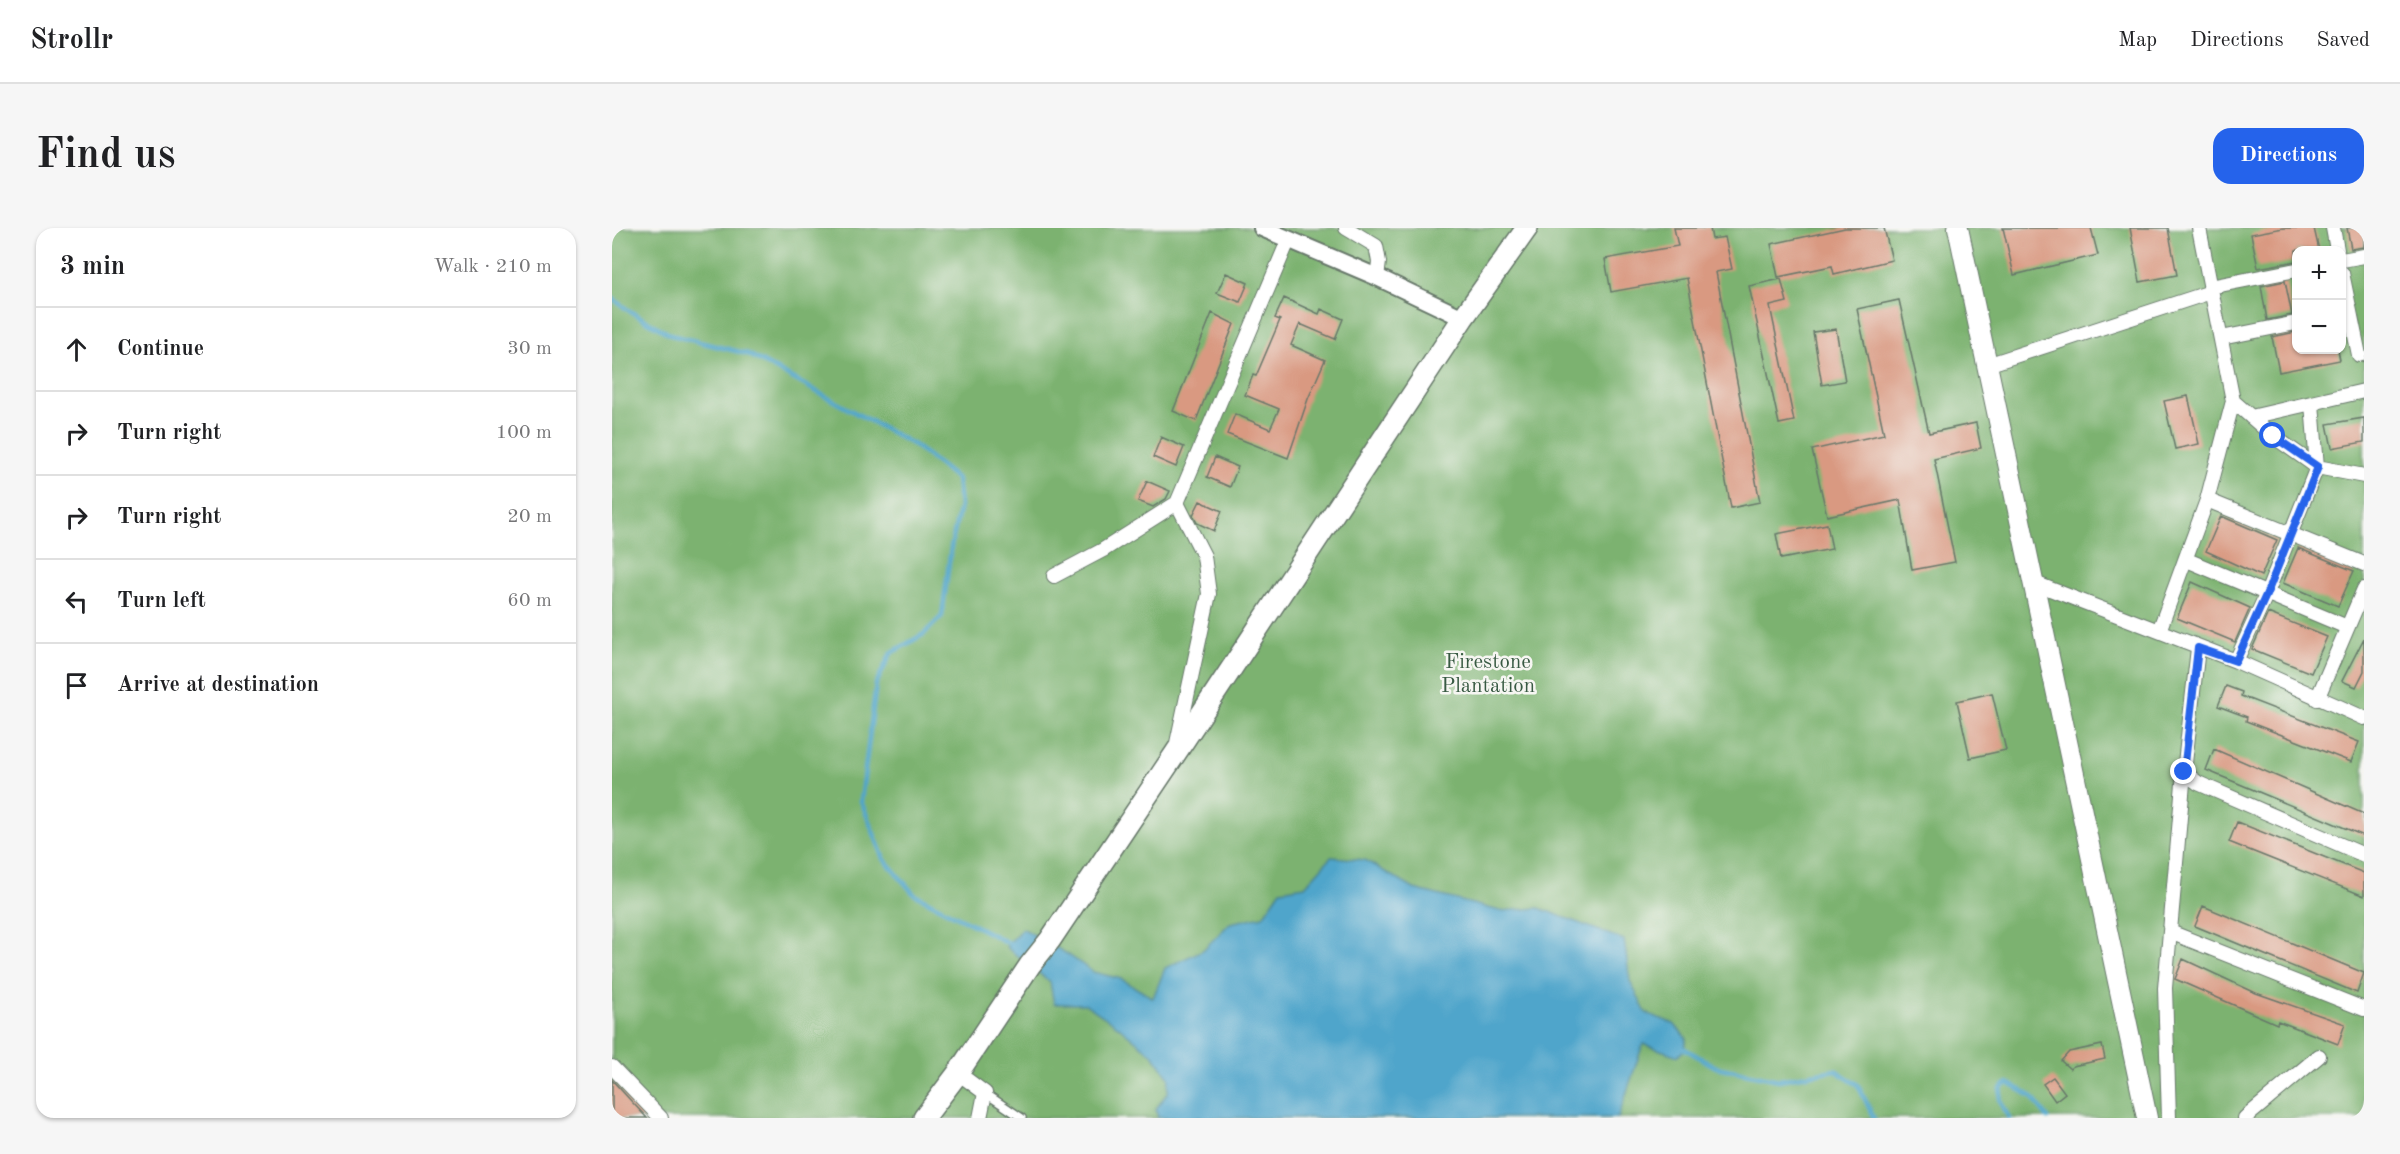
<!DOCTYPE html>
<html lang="en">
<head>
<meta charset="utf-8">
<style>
  :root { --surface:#fff; --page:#f6f6f6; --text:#202124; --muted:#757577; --line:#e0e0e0; --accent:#2563eb }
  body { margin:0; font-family:"Old Standard TT",serif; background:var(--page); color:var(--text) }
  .controls { position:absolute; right:18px; top:18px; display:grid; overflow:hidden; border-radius:12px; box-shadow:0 2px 4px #0004 }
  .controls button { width:54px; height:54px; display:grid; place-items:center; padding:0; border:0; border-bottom:2px solid var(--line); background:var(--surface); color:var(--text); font:30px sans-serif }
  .stop { position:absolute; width:18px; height:18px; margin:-14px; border:4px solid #2563eb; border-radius:50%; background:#fff }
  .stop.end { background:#2563eb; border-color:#fff; box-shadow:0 2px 6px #0008 }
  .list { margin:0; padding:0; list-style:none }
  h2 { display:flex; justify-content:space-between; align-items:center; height:78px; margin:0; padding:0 24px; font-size:26px }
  h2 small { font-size:20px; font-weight:400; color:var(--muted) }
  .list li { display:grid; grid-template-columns:39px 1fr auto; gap:18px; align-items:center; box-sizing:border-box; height:84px; padding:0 24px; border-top:2px solid var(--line) }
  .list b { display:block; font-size:22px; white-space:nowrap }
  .list em { font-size:20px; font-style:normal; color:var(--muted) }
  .icon { flex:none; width:33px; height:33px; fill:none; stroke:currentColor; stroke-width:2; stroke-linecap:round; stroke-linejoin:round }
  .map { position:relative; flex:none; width:1752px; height:890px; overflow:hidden; border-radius:18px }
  header { display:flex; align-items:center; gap:36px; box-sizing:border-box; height:84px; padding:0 30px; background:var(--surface); border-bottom:2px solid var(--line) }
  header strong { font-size:28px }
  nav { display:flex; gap:33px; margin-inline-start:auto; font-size:21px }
  .intro { display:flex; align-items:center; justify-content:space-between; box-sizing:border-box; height:144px; padding:0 36px }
  h1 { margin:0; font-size:42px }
  .button { padding:15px 27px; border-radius:18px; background:var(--accent); color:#fff; font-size:21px; font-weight:700 }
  main { display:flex; gap:36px; padding:0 36px }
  aside { flex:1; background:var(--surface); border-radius:18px; box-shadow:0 2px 4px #0004 }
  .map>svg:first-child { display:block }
  .forest { fill:#7cb26f; stroke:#4e7852; stroke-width:1.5; fill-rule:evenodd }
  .water { fill:#4fa5cb; stroke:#377180; stroke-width:1.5 }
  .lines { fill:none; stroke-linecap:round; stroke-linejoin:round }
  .stream { stroke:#4fa5cb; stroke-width:4.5 }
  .building { fill:#d99981 }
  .service-casing { stroke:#67786a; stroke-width:10 }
  .minor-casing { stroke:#67786a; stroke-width:16 }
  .tertiary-casing { stroke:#67786a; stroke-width:20 }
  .secondary-casing { stroke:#67786a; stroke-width:22 }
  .primary-casing { stroke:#67786a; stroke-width:24 }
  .service { stroke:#fff; stroke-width:7 }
  .minor { stroke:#fff; stroke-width:14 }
  .tertiary { stroke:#fff; stroke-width:16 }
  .secondary { stroke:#fff; stroke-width:20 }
  .primary { stroke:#fff; stroke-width:21 }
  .route { stroke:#2563eb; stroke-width:8 }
  .labels { text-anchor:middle; stroke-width:5; stroke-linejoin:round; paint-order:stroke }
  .park-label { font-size:21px; fill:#385a43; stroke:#f6f6f2 }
</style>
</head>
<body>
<header>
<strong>Strollr</strong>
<nav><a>Map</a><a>Directions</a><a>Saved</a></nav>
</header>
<div class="intro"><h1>Find us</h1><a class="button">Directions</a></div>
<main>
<aside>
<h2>3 min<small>Walk · 210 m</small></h2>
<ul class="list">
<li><svg class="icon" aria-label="ahead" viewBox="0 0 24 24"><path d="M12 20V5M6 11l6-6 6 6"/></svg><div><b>Continue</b></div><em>30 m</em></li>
<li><svg class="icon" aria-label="right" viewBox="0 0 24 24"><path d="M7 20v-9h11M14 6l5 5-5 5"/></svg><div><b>Turn right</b></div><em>100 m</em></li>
<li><svg class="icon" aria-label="right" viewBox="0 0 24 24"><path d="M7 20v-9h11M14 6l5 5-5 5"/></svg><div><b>Turn right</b></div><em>20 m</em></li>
<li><svg class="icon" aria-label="left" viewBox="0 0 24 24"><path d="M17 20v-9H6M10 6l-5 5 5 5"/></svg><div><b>Turn left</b></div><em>60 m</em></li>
<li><svg class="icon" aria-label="arrive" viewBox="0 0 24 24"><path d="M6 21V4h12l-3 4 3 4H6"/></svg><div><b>Arrive at destination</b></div></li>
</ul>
</aside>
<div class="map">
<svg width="1752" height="890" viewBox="0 0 1752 890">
  <rect width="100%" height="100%" fill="#f6f6f2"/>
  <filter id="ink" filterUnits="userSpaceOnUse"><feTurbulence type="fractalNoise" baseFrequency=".0167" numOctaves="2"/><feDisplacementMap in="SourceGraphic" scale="12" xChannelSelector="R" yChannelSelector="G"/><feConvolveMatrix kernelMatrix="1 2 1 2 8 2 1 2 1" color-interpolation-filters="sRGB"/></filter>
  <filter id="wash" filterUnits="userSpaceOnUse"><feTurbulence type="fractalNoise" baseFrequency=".008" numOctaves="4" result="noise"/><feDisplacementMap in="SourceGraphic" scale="24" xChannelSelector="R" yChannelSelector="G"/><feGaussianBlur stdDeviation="1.35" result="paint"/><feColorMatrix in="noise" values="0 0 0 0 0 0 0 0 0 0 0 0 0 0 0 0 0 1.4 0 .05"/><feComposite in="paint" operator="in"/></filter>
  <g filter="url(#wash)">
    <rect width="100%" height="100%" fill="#ede7ce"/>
    <path class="forest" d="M0,0H1752V890H0ZM1684,22H1730V122H1684Z"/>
    <path class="water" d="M719,629L753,632L802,661L888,683L927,680L1012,712L1018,753L1034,785L1062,796L1075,811L1072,822L1066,828L1031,816L1006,890H546L544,881L556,864L557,849L542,828L507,799L473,776H442L438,754L394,719L410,700L455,726L481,744L509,751L541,770L553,740L591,722L618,695L651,688L669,662L693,658Z"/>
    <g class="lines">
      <path class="stream" d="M0,70L16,82L59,107L136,126L302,217L345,251L348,278L339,319L330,388L312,406L279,425L264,456L249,573L272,631L302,666L402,718
        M1068,818L1104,839L1167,852L1223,842L1246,857L1262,890
        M1397,890L1388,872L1389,860L1396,855L1419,868L1436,890"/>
    </g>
    <g id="blocks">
      <path class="building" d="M1062,0H1098L1100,11L1113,9L1120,41L1104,44L1148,274L1119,280L1075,50L999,64L993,31L1066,18Z
        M1233,0H1272L1280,32L1222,46L1220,38L1166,49L1159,16Z
        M1391,0H1479L1486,27L1402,47Z
        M1518,0H1556L1565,47L1528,54Z
        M1671,0H1702L1707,22H1684V33L1646,40L1639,6Z
        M1735,0H1752V19L1739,21Z
        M614,45L636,55L628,74L605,65Z
        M1169,51L1175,74L1158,78L1182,193L1167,196L1137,58Z
        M1673,53L1680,87L1655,92L1649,58Z
        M672,70L707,86L709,81L731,91L723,111L688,96L679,117L713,132L696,171L676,230L615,206L623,186L658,201L667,181L633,167L641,147L644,148L668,92L663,90Z
        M1287,72L1317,205L1364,195L1369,220L1322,231L1343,334L1300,342L1288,272L1215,288L1200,222L1272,206L1245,81Z
        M600,85L622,96L584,193L561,183Z
        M1224,101L1233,153L1210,157L1201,104Z
        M1684,104V122H1726L1728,132L1667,144L1660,109Z
        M1576,168L1587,216L1563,221L1552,173Z
        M1752,190V214L1720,220L1715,196Z
        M549,209L572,219L564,239L541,229Z
        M603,229L626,239L618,259L595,249Z
        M535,253L558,263L554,271L541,279L526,273Z
        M588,273L610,283L602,303L585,295L581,287Z
        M1609,288L1665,312L1649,348L1594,323Z
        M1215,296L1220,321L1169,331L1164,306Z
        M1686,320L1742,343L1726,378L1671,355Z
        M1580,354L1638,380L1623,414L1565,390Z
        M1656,385L1715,409L1699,445L1640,421Z
        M1752,410V443L1744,459L1730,453Z
        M1614,458L1630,464L1629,468L1747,514L1739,534L1634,493L1635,489L1606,478Z
        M1380,465L1394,522L1358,530L1345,473Z
        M1602,521L1752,586V608L1594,542Z
        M1625,594L1752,645V668L1617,614Z
        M1591,678L1752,745L1745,765L1583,698Z
        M1571,731L1644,765L1733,796L1726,816L1666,793L1665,796L1649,789L1563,751Z
        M1490,817L1493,831L1461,838L1458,841L1449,833L1457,824Z
        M1441,849L1453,865L1443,873L1431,856Z
        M0,852L20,874L35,890H0Z"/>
    </g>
  </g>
  <g filter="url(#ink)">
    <use href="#blocks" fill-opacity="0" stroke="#67786a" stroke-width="1.5"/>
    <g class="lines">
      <defs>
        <path id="service" d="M373,865L410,890"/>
        <path id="minor" d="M734,0L764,18L767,34L765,49
          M1721,0L1725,22
          M1730,32L1752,28
          M1730,45L1747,127
          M1598,59L1684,42
          M1609,110L1684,95
          M1375,137L1599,64
          M1621,173L1661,208L1705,239L1752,248
          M1639,189L1752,163
          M1595,272L1752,336
          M1575,332L1735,399
          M442,348L491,322L565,275
          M1420,354L1624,433L1752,490
          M1547,403L1595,272L1621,173L1587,0
          M1624,433L1655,365L1705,239L1700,175
          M1705,471L1752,361
          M565,515L597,366L592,328L565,275L676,13
          M1572,544L1586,555L1752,627
          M1558,704L1752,781
          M0,839L49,890
          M346,845L373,865L368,890
          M1557,890L1553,760L1572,544L1586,420
          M1633,890L1707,828"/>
        <path id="tertiary" d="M650,0L765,49L851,90"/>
        <path id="secondary" d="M1346,0L1535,890"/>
        <path id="primary" d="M312,890L346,845L418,737L438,712L563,526L851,90L915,0"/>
      </defs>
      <use href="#service" class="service-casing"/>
      <use href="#minor" class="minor-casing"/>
      <use href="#tertiary" class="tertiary-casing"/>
      <use href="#secondary" class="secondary-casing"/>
      <use href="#primary" class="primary-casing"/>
      <use href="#service" class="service"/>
      <use href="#minor" class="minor"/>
      <use href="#tertiary" class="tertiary"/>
      <use href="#secondary" class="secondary"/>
      <use href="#primary" class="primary"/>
    </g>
  </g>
  <g class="lines" filter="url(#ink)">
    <path class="route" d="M1572,544L1586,420L1624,433L1655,365L1706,239L1661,208"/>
  </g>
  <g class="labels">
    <g class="park-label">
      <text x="876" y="440">Firestone<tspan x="876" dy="24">Plantation</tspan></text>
    </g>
  </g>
</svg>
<div class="controls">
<button>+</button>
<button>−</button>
</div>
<div class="stop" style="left:1661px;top:208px"></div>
<div class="stop end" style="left:1572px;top:544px"></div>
</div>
</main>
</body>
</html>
